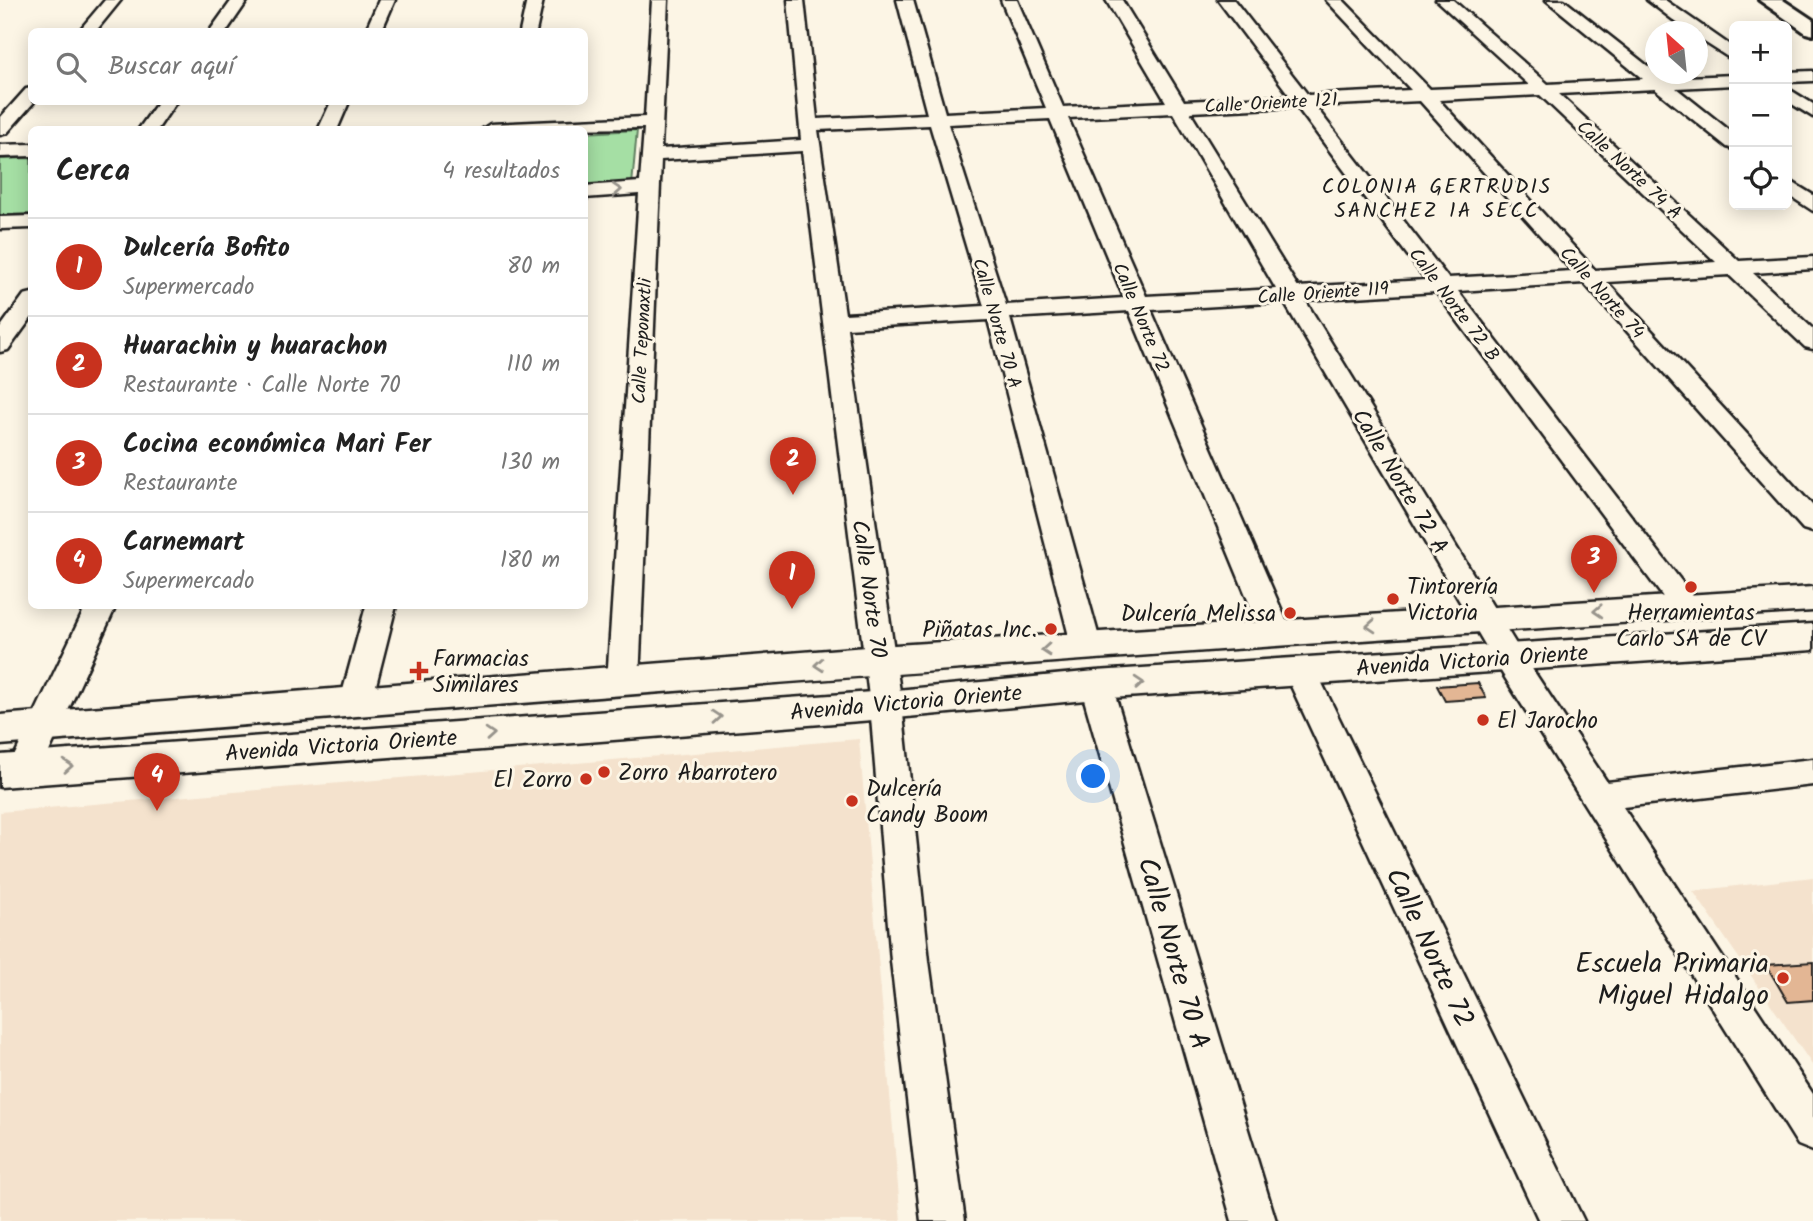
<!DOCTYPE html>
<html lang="es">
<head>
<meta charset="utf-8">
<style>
  :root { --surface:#fff; --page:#f6f6f6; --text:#222; --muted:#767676; --line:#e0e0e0; --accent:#c8321e }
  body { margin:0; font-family:Kalam,sans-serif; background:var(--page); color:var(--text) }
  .controls { position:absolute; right:21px; top:21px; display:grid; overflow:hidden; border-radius:10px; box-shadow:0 4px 18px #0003 }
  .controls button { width:63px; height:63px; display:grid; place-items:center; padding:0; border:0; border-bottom:2px solid var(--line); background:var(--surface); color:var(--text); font:35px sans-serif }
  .compass { position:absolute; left:1645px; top:21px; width:63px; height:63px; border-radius:50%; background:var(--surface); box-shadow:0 4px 18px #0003; rotate:333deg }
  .you { position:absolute; left:1094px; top:777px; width:24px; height:24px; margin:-18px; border:5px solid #fff; border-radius:50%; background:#1a73e8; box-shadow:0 0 0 10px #1a73e833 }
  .badge { display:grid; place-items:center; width:46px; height:46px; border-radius:50%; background:var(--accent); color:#fff; font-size:23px; font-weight:700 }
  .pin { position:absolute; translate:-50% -58px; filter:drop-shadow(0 2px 4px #0008) }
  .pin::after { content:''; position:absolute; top:37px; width:24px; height:21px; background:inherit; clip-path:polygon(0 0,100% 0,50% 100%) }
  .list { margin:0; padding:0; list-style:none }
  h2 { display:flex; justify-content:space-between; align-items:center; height:91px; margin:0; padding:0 28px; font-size:30px }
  h2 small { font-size:23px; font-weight:400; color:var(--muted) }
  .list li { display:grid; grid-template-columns:46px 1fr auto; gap:21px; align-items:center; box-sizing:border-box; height:98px; padding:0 28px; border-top:2px solid var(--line) }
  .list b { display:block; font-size:26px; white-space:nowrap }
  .list p { margin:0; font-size:23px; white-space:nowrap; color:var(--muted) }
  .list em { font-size:23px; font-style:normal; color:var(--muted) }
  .icon { flex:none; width:38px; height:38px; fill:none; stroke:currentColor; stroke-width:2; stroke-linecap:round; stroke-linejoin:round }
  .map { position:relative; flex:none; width:1813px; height:1221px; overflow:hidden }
  .search { position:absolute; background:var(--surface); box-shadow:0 4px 18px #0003; left:28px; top:28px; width:560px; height:77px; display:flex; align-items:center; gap:18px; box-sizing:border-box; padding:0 24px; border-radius:10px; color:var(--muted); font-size:26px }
  .panel { position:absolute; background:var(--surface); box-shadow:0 4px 18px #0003; left:28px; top:126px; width:560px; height:483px; border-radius:10px }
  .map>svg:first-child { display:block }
  .built { fill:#f4e2cd }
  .green { fill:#a5dfa4; stroke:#607e60; stroke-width:2 }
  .building { fill:#e3b694; stroke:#1c1c1c; stroke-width:2 }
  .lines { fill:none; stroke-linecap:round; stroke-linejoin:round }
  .minor-casing { stroke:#1c1c1c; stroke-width:5 }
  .tertiary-casing { stroke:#1c1c1c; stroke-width:5 }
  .primary-casing { stroke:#1c1c1c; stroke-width:6 }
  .minor { fill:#fcf5e5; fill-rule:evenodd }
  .tertiary { fill:#fcf5e5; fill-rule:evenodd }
  .primary { fill:#fcf5e5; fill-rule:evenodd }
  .oneway { stroke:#97938b }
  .poi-dot { fill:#c8321e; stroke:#fcf5e5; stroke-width:2.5 }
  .labels { text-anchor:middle; stroke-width:6; stroke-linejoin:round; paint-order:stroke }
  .far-street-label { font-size:19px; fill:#1c1c1c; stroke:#fcf5e5 }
  .far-neighbourhood-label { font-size:21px; letter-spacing:2px; fill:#1c1c1c; stroke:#fcf5e5 }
  .street-label { font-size:23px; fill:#1c1c1c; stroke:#fcf5e5 }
  .poi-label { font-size:23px; fill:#1c1c1c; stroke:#fcf5e5; text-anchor:start }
  .near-street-label { font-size:28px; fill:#1c1c1c; stroke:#fcf5e5 }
  .near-poi-label { font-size:28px; fill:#1c1c1c; stroke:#fcf5e5; text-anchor:end }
</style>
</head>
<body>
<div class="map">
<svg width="1813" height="1221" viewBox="0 0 1813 1221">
  <rect width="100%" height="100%" fill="#fcf5e5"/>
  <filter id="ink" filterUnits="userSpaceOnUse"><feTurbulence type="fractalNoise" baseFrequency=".0143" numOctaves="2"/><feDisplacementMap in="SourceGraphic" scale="14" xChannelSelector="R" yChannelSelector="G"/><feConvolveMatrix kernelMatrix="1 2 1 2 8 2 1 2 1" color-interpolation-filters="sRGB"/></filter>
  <g filter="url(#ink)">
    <path class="built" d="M859,739L901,1221H0V812Z
      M1813,877V1066L1693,891Z"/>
    <path class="green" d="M637,130L632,185L585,187L584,133Z
      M31,158V214L0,215V159Z"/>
    <path class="building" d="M1478,683L1486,698L1445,701L1437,686Z
      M1813,962V1000L1788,1002L1766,965Z"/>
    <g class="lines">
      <defs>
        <path id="minor" d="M105,0H121L95,32H78Z
          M232,0H248L226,32H209Z
          M379,0H395L381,32H365Z
          M527,0H543L536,32H520Z
          M652,0H668L661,149L801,140L788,0H804L817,119L927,114L897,0H913L945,113L1046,108L1001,0H1017L1063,107L1166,102L1106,0H1122L1184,101L1290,96L1218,0H1234L1308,95L1411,90L1326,0H1343L1430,89L1529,85L1436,0H1453L1548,84L1643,79L1546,0H1564L1663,78L1734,75V85L1676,88L1734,134V149L1727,147L1655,89L1559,94L1739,261L1813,257V269L1753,273L1813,329V349L1805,347L1729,275L1607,282L1813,506V532L1803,529L1584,283L1458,291L1695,599L1700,606L1695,613L1685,616L1675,613L1436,292L1305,300L1519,649L1607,782L1813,759V785L1623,807L1813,1094V1151L1798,1145L1497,665L1284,302L1151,310L1292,634L1288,641L1277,645L1266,641L1262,634L1129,311L1010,318L1102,648L1098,656L1087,659L1076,656L1072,648L988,320L847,328L902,705L929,961L965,1221H921L891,961L870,705L802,151L661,160L639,682L634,690L623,693L612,690L607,682L639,194L584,198V186L640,182L644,128L481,130L490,124L645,117ZM1540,95L1716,262L1595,270L1439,100ZM1420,101L1572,271L1448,278L1315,106ZM1297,107L1426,280L1298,287L1190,112ZM1173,113L1276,289L1146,296L1068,118ZM1050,119L1124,298L1006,305L948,124ZM930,125L984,306L845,314L818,130Z
          M1647,0H1665L1734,48V61L1698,38V32H1689Z
          M1813,71V81L1787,82V72Z
          M32,88V102H34L7,133L0,135V118L26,89Z
          M1787,88L1813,104V117L1787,101Z
          M158,102H176L157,130H138Z
          M331,102H349L337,130H318Z
          M32,144V156L0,157V145Z
          M1787,179L1813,195V211L1787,194Z
          M32,216V228L0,229V217Z
          M32,293V317L8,350L0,352V328L24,295Z
          M86,606H116L37,778L25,782L13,778L8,769Z
          M366,606H396L372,701L367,709L356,713L345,709L340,701Z
          M1301,662L1312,665L1317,673L1584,1221H1539L1285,673L1290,665Z
          M1096,674L1107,677L1112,685L1276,1221H1232L1080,685L1085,677Z"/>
        <path id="tertiary" d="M1813,587V611C1208,647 604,696 0,745V715L879,646Z
          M1813,624V650L1096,699L886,719L0,787V755L886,691L1096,671Z"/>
        <path id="primary" d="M1759,0H1783L1813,20V35L1806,33Z"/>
      </defs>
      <use href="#minor" class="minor-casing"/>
      <use href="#tertiary" class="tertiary-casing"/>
      <use href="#primary" class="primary-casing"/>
      <use href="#minor" class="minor"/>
      <use href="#tertiary" class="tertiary"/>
      <use href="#primary" class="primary"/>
    </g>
    <defs><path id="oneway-chevron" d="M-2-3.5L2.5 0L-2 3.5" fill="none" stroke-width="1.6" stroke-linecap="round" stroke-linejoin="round" transform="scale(1.75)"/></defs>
    <g class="oneway">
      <use href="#oneway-chevron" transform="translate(617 190) rotate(-4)"/>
      <use href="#oneway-chevron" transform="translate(1598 611) rotate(177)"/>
      <use href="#oneway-chevron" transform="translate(1371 626) rotate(176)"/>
      <use href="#oneway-chevron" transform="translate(1046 650) rotate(176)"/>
      <use href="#oneway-chevron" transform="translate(819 665) rotate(175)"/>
      <use href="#oneway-chevron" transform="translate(1139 683) rotate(-4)"/>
      <use href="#oneway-chevron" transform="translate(717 717) rotate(-4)"/>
      <use href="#oneway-chevron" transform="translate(490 734) rotate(-4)"/>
      <use href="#oneway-chevron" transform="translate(68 766) rotate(-4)"/>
    </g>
  </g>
  <g class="poi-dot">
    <circle cx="1691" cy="587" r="7"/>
    <circle cx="1393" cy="599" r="7"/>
    <circle cx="1290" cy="613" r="7"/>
    <circle cx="1051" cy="629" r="7"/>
    <path d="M415.5 660.5h7v7h7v7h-7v7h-7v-7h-7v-7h7z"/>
    <circle cx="1483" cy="720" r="7"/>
    <circle cx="604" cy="772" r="7"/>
    <circle cx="586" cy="779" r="7"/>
    <circle cx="852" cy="801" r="7"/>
    <circle cx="1783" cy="978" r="7"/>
  </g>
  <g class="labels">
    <g class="far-street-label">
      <text transform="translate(1271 102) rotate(-3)" y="7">Calle Oriente 121</text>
      <text transform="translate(1630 169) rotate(43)" y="7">Calle Norte 74 A</text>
      <text transform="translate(1323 292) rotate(-4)" y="7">Calle Oriente 119</text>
      <text transform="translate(1603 292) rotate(48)" y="7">Calle Norte 74</text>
      <text transform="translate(1455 304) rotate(53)" y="7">Calle Norte 72 B</text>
      <text transform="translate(1142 317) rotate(67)" y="7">Calle Norte 72</text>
      <text transform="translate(998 323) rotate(74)" y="7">Calle Norte 70 A</text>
      <text transform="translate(641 341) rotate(-87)" y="7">Calle Teponaxtli</text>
    </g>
    <g class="far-neighbourhood-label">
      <text x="1437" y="193">COLONIA GERTRUDIS<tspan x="1437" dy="24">SANCHEZ 1A SECC</tspan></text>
    </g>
    <g class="street-label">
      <text transform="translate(1401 481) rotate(59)" y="8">Calle Norte 72 A</text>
      <text transform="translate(870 589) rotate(82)" y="8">Calle Norte 70</text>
      <text transform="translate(1472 660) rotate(-4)" y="8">Avenida Victoria Oriente</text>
      <text transform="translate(906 702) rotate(-5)" y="8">Avenida Victoria Oriente</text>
      <text transform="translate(341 745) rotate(-4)" y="8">Avenida Victoria Oriente</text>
    </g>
    <g class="poi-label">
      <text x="1407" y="594">Tintorería<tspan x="1407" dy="26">Victoria</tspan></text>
      <text x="1691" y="620" text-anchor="middle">Herramientas<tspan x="1691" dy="26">Carlo SA de CV</tspan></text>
      <text x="1276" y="621" text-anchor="end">Dulcería Melissa</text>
      <text x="1037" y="637" text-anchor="end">Piñatas Inc.</text>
      <text x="433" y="666">Farmacias<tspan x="433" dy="26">Similares</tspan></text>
      <text x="1497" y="728">El Jarocho</text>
      <text x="618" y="780">Zorro Abarrotero</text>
      <text x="572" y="787" text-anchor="end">El Zorro</text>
      <text x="866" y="796">Dulcería<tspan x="866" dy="26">Candy Boom</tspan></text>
    </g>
    <g class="near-street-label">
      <text transform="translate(1431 947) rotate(65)" y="10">Calle Norte 72</text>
      <text transform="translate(1175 953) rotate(74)" y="10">Calle Norte 70 A</text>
    </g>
    <g class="near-poi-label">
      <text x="1769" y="972">Escuela Primaria<tspan x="1769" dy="32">Miguel Hidalgo</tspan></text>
    </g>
  </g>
</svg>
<div class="controls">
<button>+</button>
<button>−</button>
<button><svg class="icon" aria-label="locate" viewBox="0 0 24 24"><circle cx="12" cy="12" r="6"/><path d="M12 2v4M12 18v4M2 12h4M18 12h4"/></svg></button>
</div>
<svg class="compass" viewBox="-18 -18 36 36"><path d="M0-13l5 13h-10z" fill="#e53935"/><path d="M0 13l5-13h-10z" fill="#767676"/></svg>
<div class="you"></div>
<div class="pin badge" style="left:792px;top:609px">1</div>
<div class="pin badge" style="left:793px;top:495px">2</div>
<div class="pin badge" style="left:1594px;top:593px">3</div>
<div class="pin badge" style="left:157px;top:811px">4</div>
<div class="search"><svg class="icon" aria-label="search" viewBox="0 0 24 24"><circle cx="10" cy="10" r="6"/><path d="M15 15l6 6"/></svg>Buscar aquí</div>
<section class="panel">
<h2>Cerca<small>4 resultados</small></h2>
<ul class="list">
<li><span class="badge">1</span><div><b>Dulcería Bofito</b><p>Supermercado</p></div><em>80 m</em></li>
<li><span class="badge">2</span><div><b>Huarachin y huarachon</b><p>Restaurante · Calle Norte 70</p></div><em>110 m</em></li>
<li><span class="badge">3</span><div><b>Cocina económica Mari Fer</b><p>Restaurante</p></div><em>130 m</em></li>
<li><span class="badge">4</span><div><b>Carnemart</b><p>Supermercado</p></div><em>180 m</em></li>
</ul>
</section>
</div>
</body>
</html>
